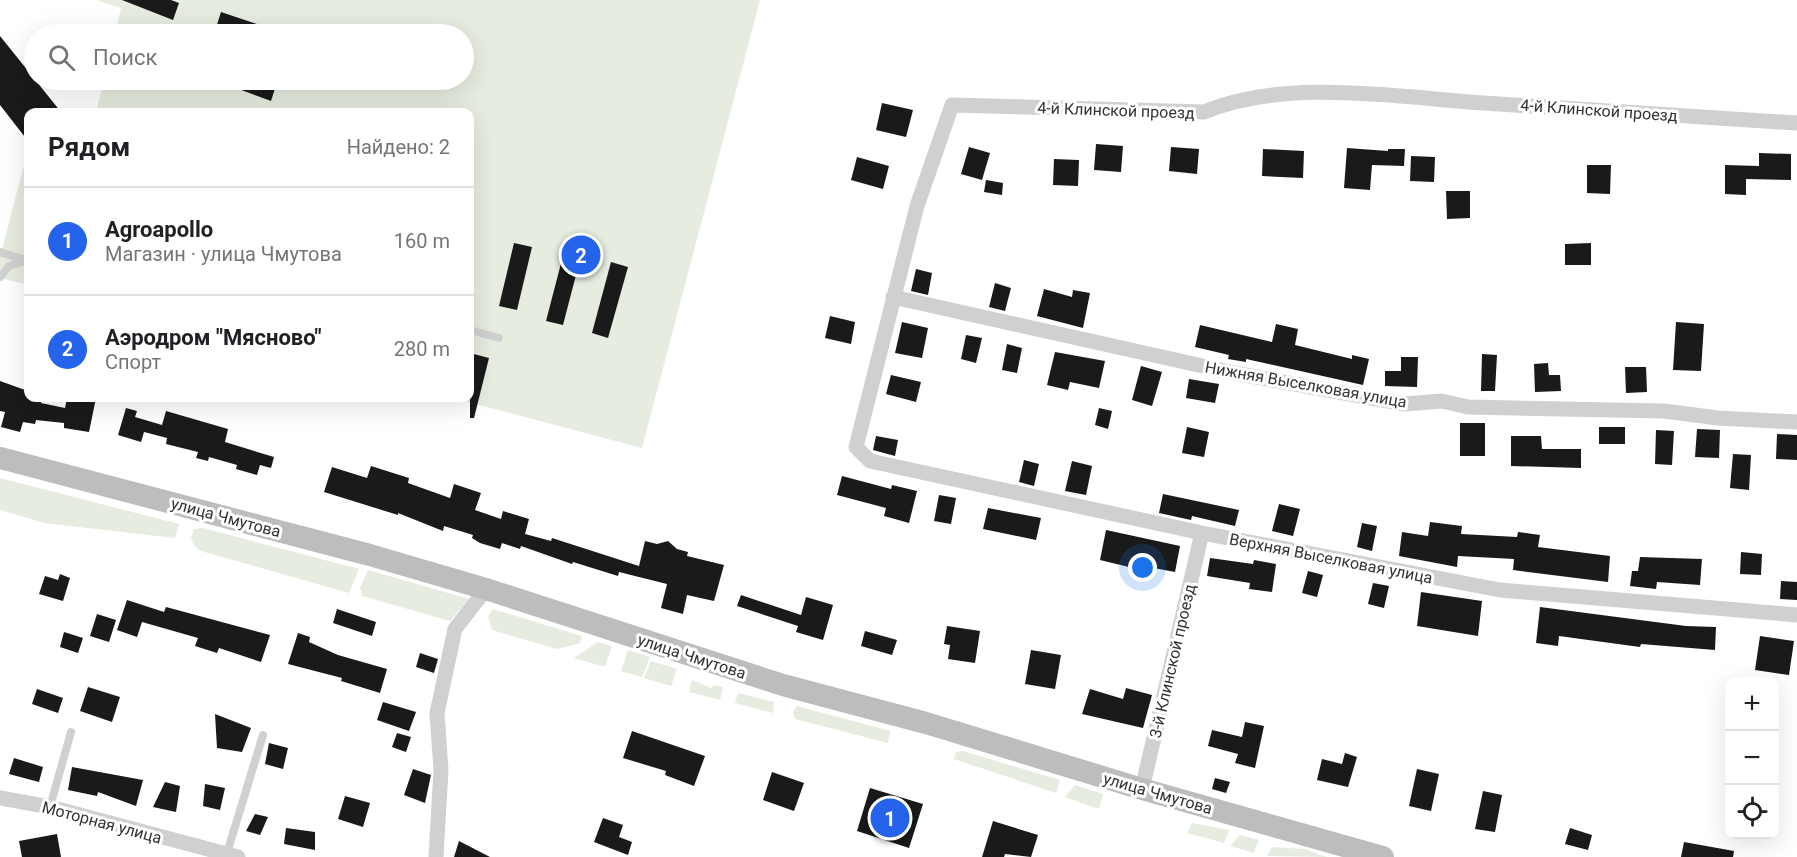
<!DOCTYPE html>
<html lang="ru">
<head>
<meta charset="utf-8">
<style>
  :root { --surface:#fff; --page:#f6f6f6; --text:#202124; --muted:#757577; --line:#e0e0e0; --accent:#2563eb }
  body { margin:0; font-family:Roboto,sans-serif; background:var(--page); color:var(--text) }
  .controls { position:absolute; right:18px; bottom:18px; display:grid; overflow:hidden; border-radius:12px; box-shadow:0 6px 24px #0002 }
  .controls button { width:54px; height:54px; display:grid; place-items:center; padding:0; border:0; border-bottom:2px solid var(--line); background:var(--surface); color:var(--text); font:30px sans-serif }
  .you { position:absolute; left:1143px; top:568px; width:21px; height:21px; margin:-15px; border:4px solid #fff; border-radius:50%; background:#1a73e8; box-shadow:0 0 0 9px #1a73e833 }
  .badge { display:grid; place-items:center; width:39px; height:39px; border-radius:50%; background:var(--accent); color:#fff; font-size:20px; font-weight:700 }
  .pin { position:absolute; translate:-50% -50%; border:3px solid #fff; box-shadow:0 2px 6px #0006 }
  .list { margin:0; padding:0; list-style:none }
  h2 { display:flex; justify-content:space-between; align-items:center; height:78px; margin:0; padding:0 24px; font-size:26px }
  h2 small { font-size:20px; font-weight:400; color:var(--muted) }
  .list li { display:grid; grid-template-columns:39px 1fr auto; gap:18px; align-items:center; box-sizing:border-box; height:108px; padding:0 24px; border-top:2px solid var(--line) }
  .list b { display:block; font-size:22px; white-space:nowrap }
  .list p { margin:0; font-size:20px; white-space:nowrap; color:var(--muted) }
  .list em { font-size:20px; font-style:normal; color:var(--muted) }
  .icon { flex:none; width:33px; height:33px; fill:none; stroke:currentColor; stroke-width:2; stroke-linecap:round; stroke-linejoin:round }
  .map { position:relative; flex:none; width:1797px; height:857px; overflow:hidden }
  .search { position:absolute; background:var(--surface); box-shadow:0 6px 24px #0002; left:24px; top:24px; width:450px; height:66px; display:flex; align-items:center; gap:15px; box-sizing:border-box; padding:0 21px; border-radius:33px; color:var(--muted); font-size:22px }
  .panel { position:absolute; background:var(--surface); box-shadow:0 6px 24px #0002; left:24px; top:108px; width:450px; height:294px; border-radius:12px }
  .map>svg:first-child { display:block }
  .green { fill:#e6ecdf }
  .building { fill:#1a1a1a }
  .lines { fill:none; stroke-linecap:round; stroke-linejoin:round }
  .lane { stroke:#d0d0d0; stroke-width:8 }
  .street { stroke:#d0d0d0; stroke-width:15 }
  .secondary { stroke:#bdbdbd; stroke-width:22 }
  .labels { text-anchor:middle; stroke-width:6; stroke-linejoin:round; paint-order:stroke }
  .street-label { font-size:16px; fill:#333; stroke:#fff }
</style>
</head>
<body>
<div class="map">
<svg width="1797" height="857" viewBox="0 0 1797 857">
  <rect width="100%" height="100%" fill="#fff"/>
  <path class="green" d="M97,0H760L642,448L453,398H470V112H96L104,80H464V34H115L121,8Z
    M25,161L28,162V285L0,278V257Z
    M0,478L179,524L175,538L44,523L0,510Z
    M203,528L359,569L349,593L201,551L194,546L191,537L194,529Z
    M368,570L469,599L450,621L362,596L360,588Z
    M493,609L582,636L580,643L557,649L492,630L488,616Z
    M598,642L612,646L605,667L574,658Z
    M628,650L650,657L642,677L621,671Z
    M651,661L677,669L671,686L644,678Z
    M692,680L712,688L713,685L723,687L720,700L689,692Z
    M738,693L774,702L773,713L735,703Z
    M797,706L890,731L888,743L795,719L793,712Z
    M963,751L1060,780L1056,793L954,759L956,752Z
    M1075,785L1103,794L1099,809L1065,797Z
    M1192,823L1229,830L1224,843L1187,833Z
    M1240,835L1259,840L1254,853L1230,846Z
    M1272,847L1304,849L1327,857L1267,856Z"/>
  <path class="building" d="M122,0H171L179,3L173,20Z
    M221,12L281,32L280,34H214Z
    M0,36L61,112H28V141L0,105Z
    M215,80H269L277,82L271,101Z
    M882,103L913,110L906,137L876,130Z
    M1096,144L1123,146L1121,172L1094,170Z
    M969,147L990,153L982,180L961,174Z
    M1171,147L1199,149L1197,174L1169,171Z
    M1347,148L1388,151V149H1405L1404,166L1372,165L1370,190L1344,188Z
    M1263,149L1304,151L1303,178L1262,176Z
    M1759,153L1791,154V180L1746,179V195L1725,194V165L1759,166Z
    M1411,156L1435,157L1434,182L1410,181Z
    M857,157L889,166L883,189L851,180Z
    M1054,159L1079,160L1078,186L1053,185Z
    M1587,165H1611L1610,194L1587,193Z
    M986,180L1003,183L1002,195L984,192Z
    M1446,191H1470V218L1447,219Z
    M514,243L532,247L517,310L499,306Z
    M1591,243V265H1565V244Z
    M565,248L582,252L563,325L546,321Z
    M611,262L628,267L608,338L592,333Z
    M916,269L932,273L928,295L911,291Z
    M995,283L1011,288L1005,311L989,307Z
    M1044,289L1072,297L1073,290L1090,293L1083,328L1037,316Z
    M830,316L855,322L851,344L825,338Z
    M902,322L928,328L922,358L895,353Z
    M1676,322L1704,324L1701,371L1673,370Z
    M1276,324L1298,329L1295,345L1352,359V355L1369,359L1363,385L1246,359V362L1228,359L1229,355L1195,347L1200,325L1272,342Z
    M966,335L982,338L976,363L961,359Z
    M1007,344L1022,348L1017,373L1002,370Z
    M1055,352L1105,361L1099,388L1070,382L1068,390L1047,385Z
    M470,353L489,358L474,418H470Z
    M1482,354L1497,355L1495,391H1481Z
    M1401,357H1418L1417,387L1385,386V371H1401Z
    M1548,363L1549,375H1560L1561,391L1535,392L1534,364Z
    M1141,366L1162,372L1152,406L1132,400Z
    M1625,367H1646L1647,392L1626,393Z
    M891,375L921,382L916,402L886,394Z
    M1189,379L1219,384L1215,403L1186,398Z
    M0,381L28,391V398H42L41,403L65,408L67,398H96L89,432L64,428V423L36,420L35,424L23,422L20,432L1,427L5,412L0,411Z
    M126,408L137,411L135,417L162,425L166,411L228,429L225,442L274,457L271,468L260,465L257,475L236,469L237,465L209,457L208,461L196,458L198,452L166,444L167,438L144,432L141,442L118,435Z
    M1099,408L1112,411L1108,429L1095,425Z
    M1460,423H1485V456H1460Z
    M1187,427L1209,432L1204,457L1182,453Z
    M1599,427H1625V444H1599Z
    M1697,429L1720,430L1719,458L1695,457Z
    M1656,430L1674,431L1672,465L1655,464Z
    M1777,434L1797,435V460L1776,459Z
    M876,436L898,440L895,456L873,450Z
    M1511,436H1541L1542,449H1581V468L1511,466Z
    M1733,454L1751,455L1749,490L1730,488Z
    M1024,460L1039,464L1034,486L1019,482Z
    M1072,461L1092,466L1086,495L1065,491Z
    M371,466L409,478L408,483L450,498L454,484L481,493L475,510L501,519L503,511L529,519L525,534L551,541L552,538L639,566L645,541L657,544L668,541L677,549L688,552L687,556L724,565L714,601L687,595L683,614L661,608L667,584L619,572L618,576L573,562L572,564L521,546L520,549L502,543L500,549L480,543L472,538L473,535L444,526L443,531L398,513V515L324,492L332,467L367,478Z
    M842,476L891,489L892,485L917,491L909,523L884,516L886,508L837,495Z
    M1163,494L1239,510L1235,526L1192,516L1191,520L1159,513Z
    M939,495L956,498L951,524L934,521Z
    M1279,504L1300,509L1293,536L1272,531Z
    M988,508L1041,518L1036,540L983,529Z
    M1430,522L1462,526L1461,534L1517,537L1518,532L1540,535L1538,547L1610,556L1608,582L1513,570L1514,559L1458,556L1457,567L1399,556L1402,532L1428,536Z
    M1362,523L1377,526L1372,551L1357,547Z
    M1106,530L1180,546L1175,572L1138,565L1137,569L1100,560Z
    M1741,552L1762,554L1761,575L1740,574Z
    M1640,557L1702,559L1700,585L1657,582L1656,589L1630,586L1632,571H1638Z
    M1210,558L1253,564L1254,560L1276,564L1272,592L1249,589L1250,583L1207,576Z
    M1308,571L1323,575L1317,597L1302,593Z
    M60,574L70,578L63,601L39,594L45,576L58,580Z
    M1781,581L1797,582V600L1780,599Z
    M1373,583L1389,586L1384,608L1368,604Z
    M1421,592L1482,601L1478,636L1417,626Z
    M741,595L801,615L806,597L833,605L823,640L796,632L798,626L737,606Z
    M127,600L164,612L166,607L270,635L261,662L219,648L217,653L195,646L198,638L142,622L137,637L117,630Z
    M1540,607L1686,626L1716,627L1715,650L1641,644L1640,647L1559,636L1558,646L1536,643Z
    M337,609L376,622L372,636L333,623Z
    M97,614L116,620L109,642L90,636Z
    M947,626L980,631L975,663L948,659L950,645L944,644Z
    M865,631L897,640L892,655L861,646Z
    M64,632L83,638L78,653L60,647Z
    M298,633L310,637L309,642L338,655L387,669L380,693L341,681L342,678L288,664Z
    M1760,636L1794,641L1789,675L1755,670Z
    M1031,650L1061,655L1055,689L1025,684Z
    M420,653L438,659L434,673L416,667Z
    M88,687L120,697L112,722L80,711Z
    M1126,688L1152,695L1143,728L1082,714L1090,689L1123,699Z
    M37,689L63,698L58,713L32,704Z
    M383,702L416,712L409,731L377,720Z
    M215,714L251,728L242,752L217,748Z
    M1245,722L1264,726L1255,768L1235,763L1238,754L1208,746L1212,730L1242,737Z
    M632,731L705,756L694,786L665,775L666,771L623,758Z
    M397,733L411,737L406,752L392,747Z
    M269,743L288,748L283,769L265,764Z
    M1345,753L1357,757L1348,787L1317,780L1322,759L1342,764Z
    M14,758L43,767L39,782L9,774Z
    M72,767L143,780L136,806L98,792L97,796L68,790Z
    M413,769L431,775L425,803L404,795Z
    M1417,769L1439,774L1431,811L1409,806Z
    M772,772L804,783L794,811L763,800Z
    M1215,778L1230,782L1226,793L1212,789Z
    M165,782L180,786L176,812L153,807Z
    M205,784L225,788L220,810L203,806Z
    M870,788L923,804L909,848L857,831Z
    M1483,791L1502,795L1495,832L1475,829Z
    M345,796L370,803L363,827L338,819Z
    M255,814L268,817L260,835L246,831Z
    M603,818L623,825L619,837L632,842L628,855L594,842Z
    M993,821L1038,835L1031,857L1005,854L1004,857H982Z
    M286,828L315,832V850L284,844Z
    M1570,828L1592,835L1588,850L1565,844Z
    M57,834L61,857H22L19,841Z
    M459,841L490,857H454Z
    M1684,842L1734,851L1733,857H1681Z"/>
  <g class="lines">
    <path class="lane" d="M0,252L25,260
      M0,277L9,266L28,260
      M470,330L499,338
      M50,807L71,732
      M227,853L263,735"/>
    <path class="street" d="M1797,123C1692,116 1588,110 1483,103C1396,97 1285,78 1204,112L952,105L917,206L856,447L870,461L1202,533L1500,590L1797,615
      M893,297L1234,373L1405,404L1442,401L1468,407L1664,411L1718,418L1797,422
      M1142,789L1202,533
      M0,798L50,807L238,857
      M436,857L441,770L437,713L455,629L486,589"/>
    <path class="secondary" d="M0,458L370,555L486,589L783,685L926,723L1142,789L1383,857"/>
  </g>
  <g class="labels">
    <g class="street-label">
      <text transform="translate(1116 110) rotate(2)" y="6">4-й Клинской проезд</text>
      <text transform="translate(1599 110) rotate(4)" y="6">4-й Клинской проезд</text>
      <text transform="translate(1306 384) rotate(10)" y="6">Нижняя Выселковая улица</text>
      <text transform="translate(226 517) rotate(15)" y="6">улица Чмутова</text>
      <text transform="translate(1331 558) rotate(11)" y="6">Верхняя Выселковая улица</text>
      <text transform="translate(692 656) rotate(18)" y="6">улица Чмутова</text>
      <text transform="translate(1172 661) rotate(-77)" y="6">3-й Клинской проезд</text>
      <text transform="translate(1158 793) rotate(16)" y="6">улица Чмутова</text>
      <text transform="translate(102 822) rotate(15)" y="6">Моторная улица</text>
    </g>
  </g>
</svg>
<div class="controls">
<button>+</button>
<button>−</button>
<button><svg class="icon" aria-label="locate" viewBox="0 0 24 24"><circle cx="12" cy="12" r="6"/><path d="M12 2v4M12 18v4M2 12h4M18 12h4"/></svg></button>
</div>
<div class="you"></div>
<div class="pin badge" style="left:890px;top:818px">1</div>
<div class="pin badge" style="left:581px;top:255px">2</div>
<div class="search"><svg class="icon" aria-label="search" viewBox="0 0 24 24"><circle cx="10" cy="10" r="6"/><path d="M15 15l6 6"/></svg>Поиск</div>
<section class="panel">
<h2>Рядом<small>Найдено: 2</small></h2>
<ul class="list">
<li><span class="badge">1</span><div><b>Agroapollo</b><p>Магазин · улица Чмутова</p></div><em>160 m</em></li>
<li><span class="badge">2</span><div><b>Аэродром &quot;Мясново&quot;</b><p>Спорт</p></div><em>280 m</em></li>
</ul>
</section>
</div>
</body>
</html>
